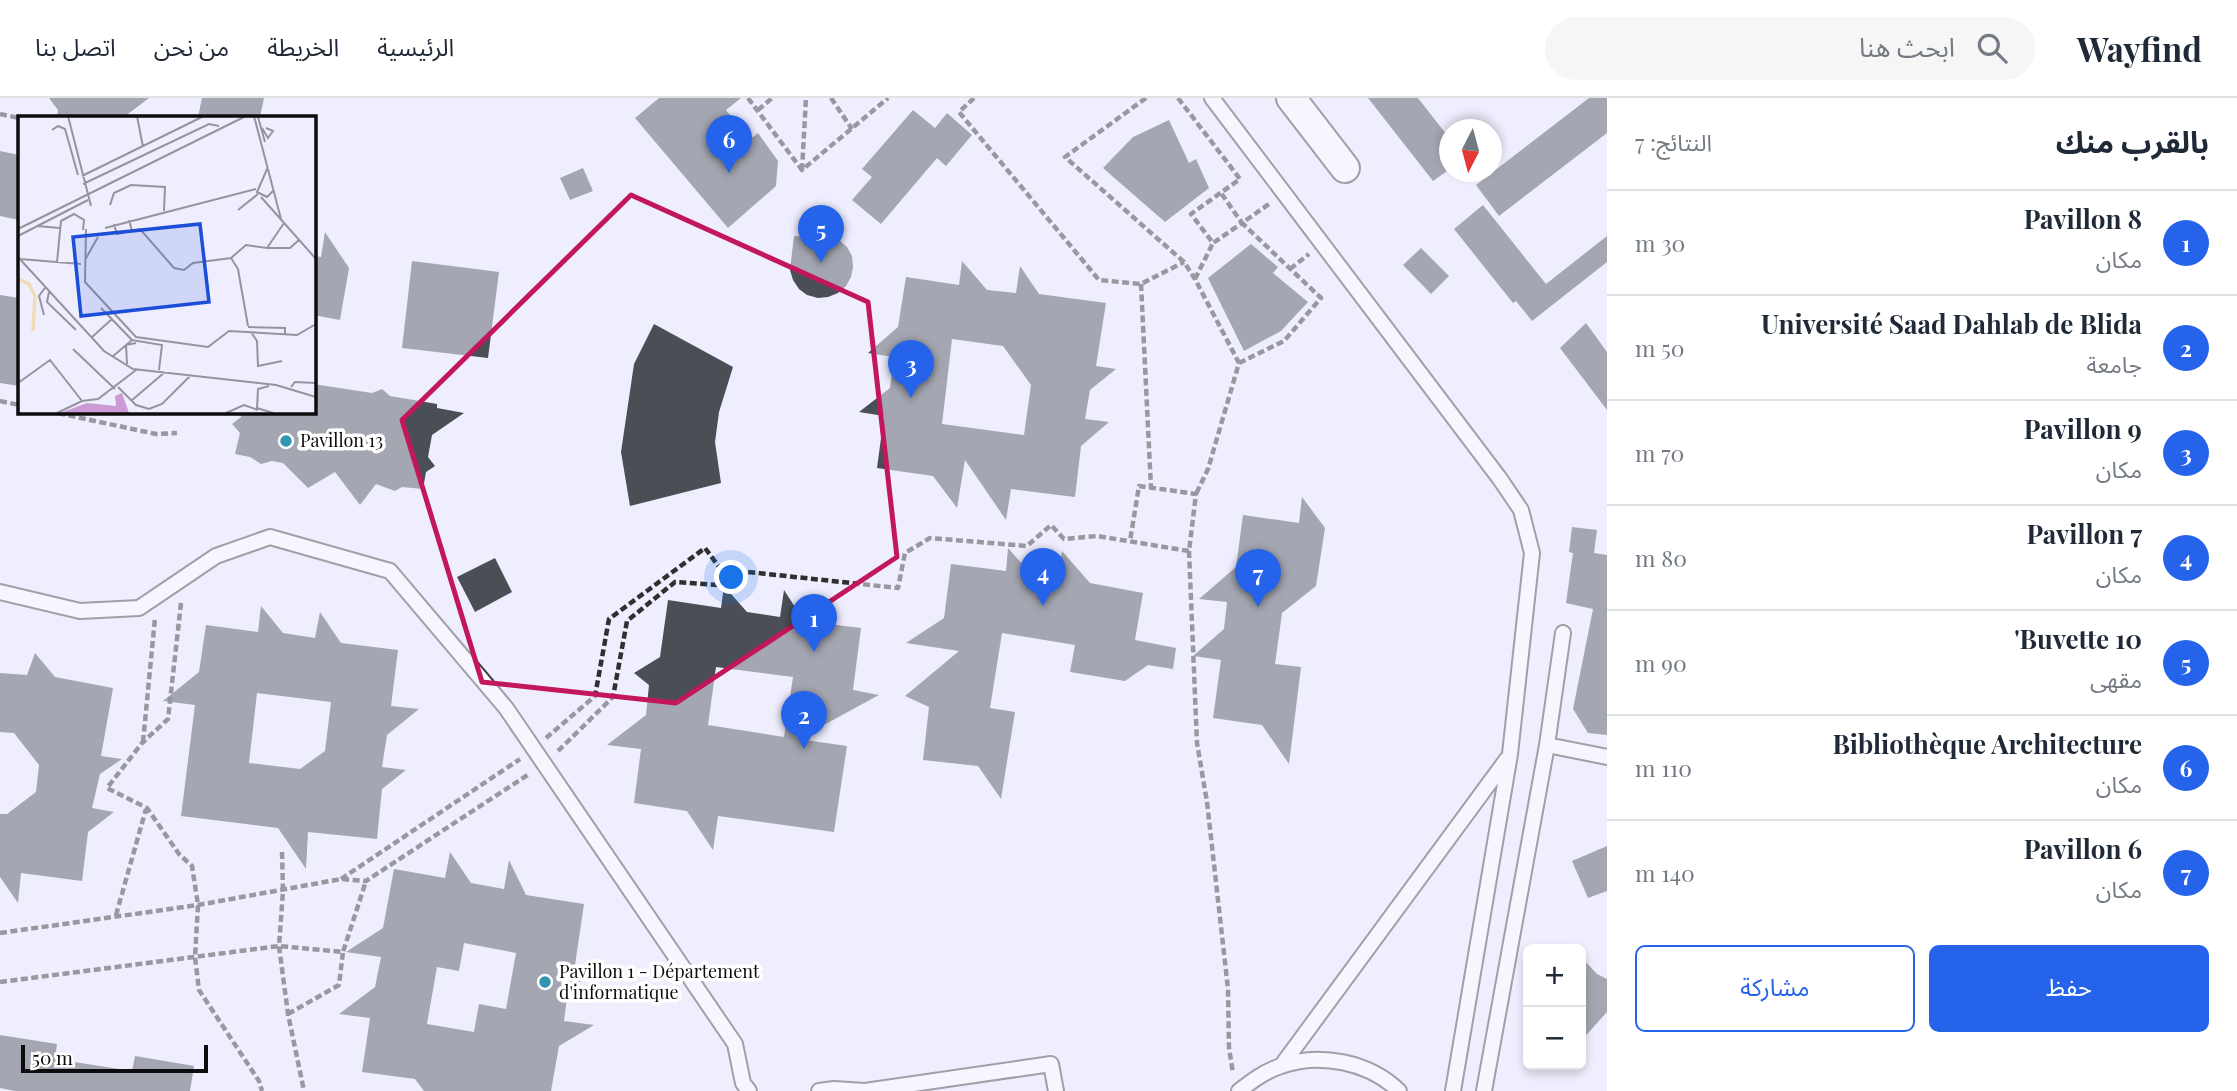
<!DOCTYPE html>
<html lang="ar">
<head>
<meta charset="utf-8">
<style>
  :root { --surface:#fff; --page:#f6f6f7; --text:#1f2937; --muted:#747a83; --line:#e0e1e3; --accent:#2563eb }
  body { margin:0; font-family:"Playfair Display","Noto Sans Arabic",serif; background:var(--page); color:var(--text); direction:rtl }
  .controls { position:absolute; right:21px; bottom:21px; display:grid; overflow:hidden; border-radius:10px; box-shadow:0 4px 10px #0003 }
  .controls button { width:63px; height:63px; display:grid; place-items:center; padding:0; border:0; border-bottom:2px solid var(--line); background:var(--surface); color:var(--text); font:35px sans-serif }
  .compass { position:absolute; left:1439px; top:21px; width:63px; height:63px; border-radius:50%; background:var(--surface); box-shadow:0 4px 10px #0003; rotate:186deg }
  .scale { position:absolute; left:21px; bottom:18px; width:187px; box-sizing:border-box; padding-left:7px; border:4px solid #0d0d0d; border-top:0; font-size:19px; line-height:24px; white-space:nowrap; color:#0d0d0d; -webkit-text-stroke:5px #fff; paint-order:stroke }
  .you { position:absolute; left:732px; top:480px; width:24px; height:24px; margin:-18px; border:5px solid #fff; border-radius:50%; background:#1a73e8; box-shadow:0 0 0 10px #1a73e833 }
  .badge { display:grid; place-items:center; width:46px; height:46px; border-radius:50%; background:var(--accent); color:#fff; font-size:23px; font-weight:700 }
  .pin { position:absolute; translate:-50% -58px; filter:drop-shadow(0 2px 4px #0008) }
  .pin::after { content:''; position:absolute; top:37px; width:24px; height:21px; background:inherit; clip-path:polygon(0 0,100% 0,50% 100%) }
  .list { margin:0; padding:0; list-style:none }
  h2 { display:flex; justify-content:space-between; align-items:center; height:91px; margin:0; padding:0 28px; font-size:30px }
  h2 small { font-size:23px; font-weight:400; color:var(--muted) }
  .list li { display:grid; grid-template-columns:46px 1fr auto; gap:21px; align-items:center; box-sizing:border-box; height:105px; padding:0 28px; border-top:2px solid var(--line) }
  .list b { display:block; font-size:26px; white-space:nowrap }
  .list p { margin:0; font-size:23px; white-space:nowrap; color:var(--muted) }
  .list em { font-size:23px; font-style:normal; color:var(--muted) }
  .actions { display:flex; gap:14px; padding:21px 28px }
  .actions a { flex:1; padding:16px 0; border:2px solid var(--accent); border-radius:10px; text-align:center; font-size:24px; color:var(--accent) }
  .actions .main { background:var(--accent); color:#fff }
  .icon { flex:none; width:38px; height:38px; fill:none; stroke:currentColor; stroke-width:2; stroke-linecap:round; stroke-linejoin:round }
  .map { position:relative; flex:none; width:1607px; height:993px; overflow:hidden; direction:ltr }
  header { display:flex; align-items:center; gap:42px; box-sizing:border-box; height:98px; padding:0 35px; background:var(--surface); border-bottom:2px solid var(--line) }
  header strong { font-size:33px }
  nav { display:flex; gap:38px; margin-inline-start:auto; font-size:24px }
  .search { width:490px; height:63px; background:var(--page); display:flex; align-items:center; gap:18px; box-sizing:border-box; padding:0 24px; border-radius:38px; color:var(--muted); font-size:26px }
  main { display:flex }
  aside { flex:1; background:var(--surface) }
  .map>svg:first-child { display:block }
  .building { fill:#4a4e55; fill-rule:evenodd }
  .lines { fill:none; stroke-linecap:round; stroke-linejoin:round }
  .service-casing { stroke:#404040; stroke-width:18 }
  .minor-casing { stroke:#404040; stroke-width:32 }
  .path { stroke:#2f2f2f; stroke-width:4.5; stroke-dasharray:7 3.5; stroke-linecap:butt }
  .service { stroke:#fff; stroke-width:14 }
  .minor { stroke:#fff; stroke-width:28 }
  .marked { fill:none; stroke:#c2185b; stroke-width:5; stroke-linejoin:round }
  .poi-dot { fill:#3096b2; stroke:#fff; stroke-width:2.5 }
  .labels { text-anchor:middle; stroke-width:7; stroke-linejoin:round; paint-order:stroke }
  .poi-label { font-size:18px; fill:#0d0d0d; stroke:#fff; text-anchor:start }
  .inset-river { fill:none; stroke:#f1dcb6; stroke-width:3.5 }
  .inset-road { fill:none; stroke:#95949e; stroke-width:2 }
  .view { fill:#1d4ed8; fill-opacity:0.15; stroke:#1d4ed8; stroke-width:3.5 }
  .inset-edge { fill:none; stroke:#0d0d0d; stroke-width:3.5 }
</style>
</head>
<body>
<header>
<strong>Wayfind</strong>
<div class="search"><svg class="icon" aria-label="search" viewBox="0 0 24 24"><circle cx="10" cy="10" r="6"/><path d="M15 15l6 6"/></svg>ابحث هنا</div>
<nav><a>الرئيسية</a><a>الخريطة</a><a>من نحن</a><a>اتصل بنا</a></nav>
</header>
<main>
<aside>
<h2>بالقرب منك<small>النتائج: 7</small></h2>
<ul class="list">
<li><span class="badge">1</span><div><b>Pavillon 8</b><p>مكان</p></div><em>30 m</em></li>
<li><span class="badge">2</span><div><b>Université Saad Dahlab de Blida</b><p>جامعة</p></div><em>50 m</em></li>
<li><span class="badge">3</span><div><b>Pavillon 9</b><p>مكان</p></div><em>70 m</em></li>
<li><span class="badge">4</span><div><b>Pavillon 7</b><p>مكان</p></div><em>80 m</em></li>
<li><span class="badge">5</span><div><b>Buvette 10'</b><p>مقهى</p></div><em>90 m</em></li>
<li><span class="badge">6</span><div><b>Bibliothèque Architecture</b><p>مكان</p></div><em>110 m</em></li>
<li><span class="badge">7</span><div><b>Pavillon 6</b><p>مكان</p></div><em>140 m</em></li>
</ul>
<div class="actions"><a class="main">حفظ</a><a>مشاركة</a></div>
</aside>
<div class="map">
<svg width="1607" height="993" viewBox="0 0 1607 993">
  <rect width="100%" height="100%" fill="#efeefe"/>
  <path class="building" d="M49,0H149L124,19H57L58,12Z
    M202,0H264L260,19H198Z
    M659,0H741L726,12L749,42L758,35L778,63L776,88L728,130L635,20Z
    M1368,0H1418L1450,41V71L1433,83Z
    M1589,0H1607V35L1499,118L1476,87Z
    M913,12L935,30L947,15L972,37L946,68L937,60L881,126L852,102L872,79L862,71Z
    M1169,22L1189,65L1196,61L1209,90L1165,124L1103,70L1133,39Z
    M0,53L19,57V122L0,118Z
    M583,70L593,93L570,102L560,80Z
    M1483,107L1546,186L1607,138V164L1532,223L1516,203L1513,205L1454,131Z
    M325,134L349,170L340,222L313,217V158L321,159Z
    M819,137L829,138L839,142L847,149L852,158L853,169L851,179L846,188L838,195L828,199L818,200L807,197L799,191L793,182L790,172L794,138L809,139Z
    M1251,146L1278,169L1273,175L1308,204L1281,233L1244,253L1208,180Z
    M1421,150L1449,178L1431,196L1403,167Z
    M412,163L499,174L488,260L402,250Z
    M962,163L987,192L1016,195L1020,168L1039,196L1106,205L1096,268L1116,271L1090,292L1085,321L1109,324L1081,348L1075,399L1011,391L1006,422L965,362L957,410L933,378L877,370L884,318L859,314L890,290L894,259L868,255L898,229L906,179L959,187ZM952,241L1003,248L1031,287L1024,337L942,326Z
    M0,197L19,200V288L0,285Z
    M1586,225L1607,254V312L1560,250Z
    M654,226L733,269L719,314L715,344L721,385L630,408L621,354L634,266Z
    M313,286L372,295L382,291L390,298L437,306V310L464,315L432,337L428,359L435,368L426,374L423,391L402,389L395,393L376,386L360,407L335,374L308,390L283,365L272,363L261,366L250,359L235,356L240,335L232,326L241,319L242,313H313Z
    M1302,399L1325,430L1316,488L1282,515L1275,566L1301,569L1289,666L1262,627L1213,620L1221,562L1193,558L1224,531L1227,504L1199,501L1236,469L1243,417L1299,425Z
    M1572,429L1597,432L1594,455L1607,457V637L1588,635L1573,611L1593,511L1566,505L1573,455L1569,454Z
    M1008,450L1031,476L1058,479L1062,453L1090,485L1143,495L1135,542L1176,550L1173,571L1148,567L1125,583L1070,574L1075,547L1002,535L990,610L1015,614L1001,701L978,668L923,662L929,609L905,598L959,553L906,545L944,520L951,466L1006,473Z
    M495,460L512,494L475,514L457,479Z
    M724,488L747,514L780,519L784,492L804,523L861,530L853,592L879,597L798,641L847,648L834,734L718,718L713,752L687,713L634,705L641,651L607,647L646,617L649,587L634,575L660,559L668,502L721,510ZM716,569L793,579L784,639L708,627Z
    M261,508L283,535L315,540L320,514L341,545L398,552L391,608L419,611L387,637L382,669L406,672L382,691L377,741L308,734L306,771L278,730L181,718L195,607L163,603L199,574L206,527L258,534ZM257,595L331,604L325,653L300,671L249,665Z
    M35,555L55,579L113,590L101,658L122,661L100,676L92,710L114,714L88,734L82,783L21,775L18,805L0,779V716H7L36,694L39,667L14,635L0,634V575L27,577Z
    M1607,748V793L1588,800L1572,763Z
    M450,754L471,785L504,791L509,762L526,797L584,806L575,867L598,871L568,892L564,923L594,927L559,948L551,993H424L415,981L362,974L370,920L339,916L375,889L381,859L346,854L383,830L394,771L445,780ZM464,845L516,855L506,911L479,906L474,934L427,926L437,869L459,873Z
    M1581,859L1597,876L1607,881V914L1581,943Z
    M0,937L57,946L55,961L132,973L135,958L194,968L190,993H15L0,990Z"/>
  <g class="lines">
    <defs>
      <path id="service" d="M1212,0L1500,381L1521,412L1532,455L1510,656L1453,993
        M0,494L80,513L139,510L216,458L270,439L390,473L506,610L735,946L743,985L749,993
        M1547,647L1607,659
        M1282,967L1507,661
        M819,993L834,991L865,993L1051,966L1056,993
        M1239,993C1252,983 1265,973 1281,968C1320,954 1369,964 1399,993
        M1484,993L1547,647L1563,535"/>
      <path id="minor" d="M1291,0L1345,70"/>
    </defs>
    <use href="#service" class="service-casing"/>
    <use href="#minor" class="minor-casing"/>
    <path class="path" d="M748,0L802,72L888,0
      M831,0L852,31
      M974,0L959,14L1099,182L1141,186L1184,164
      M1146,0L1065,59L1184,164L1195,181L1239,265L1208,371L1196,396
      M1178,0L1240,81L1191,116L1213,145L1242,125L1221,95
      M758,12L772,0
      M0,16L19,20
      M802,72L806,0
      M1290,171L1309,156
      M1195,181L1213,145
      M1141,186L1151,390
      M1239,265L1284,243L1321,200L1242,125L1269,106
      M0,303L19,307
      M48,313L156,336L177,335
      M1189,453L1197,645L1207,704L1228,891L1229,950L1233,975
      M181,505L168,621L142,645L107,690L147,710L179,756L192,768L198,807L195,859L199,892L259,983L262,993
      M546,640L595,598L609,521L705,450L728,481
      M143,644L155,520
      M558,653L613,599L627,523L675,484L719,487L739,473L898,490L905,455L930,440L1027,448L1051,427L1064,441L1097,438L1189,453L1196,396L1139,388L1130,443
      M282,754L283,793L279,848L288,916L304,993
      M341,781L520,661
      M116,817L146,711
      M0,835L198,807L341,781L366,783L529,676
      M0,884L279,848L343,854L366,783
      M288,916L339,887L343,854"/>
    <use href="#service" class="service"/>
    <use href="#minor" class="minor"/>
  </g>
  <path d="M0 0H1607V993H0ZM631,97L868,204L897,459L676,605L482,584L402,322Z" fill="#efeefe" fill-opacity=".55" fill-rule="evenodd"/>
  <path class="marked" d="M631,97L868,204L897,459L676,605L482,584L402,322Z"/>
  <g class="poi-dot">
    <circle cx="286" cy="343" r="7"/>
    <circle cx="545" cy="884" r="7"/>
  </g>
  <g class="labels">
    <g class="poi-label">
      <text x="300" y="349">Pavillon 13</text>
      <text x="559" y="880">Pavillon 1 - Département<tspan x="559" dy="21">d'informatique</tspan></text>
    </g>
  </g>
  <g transform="translate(18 18)">
    <rect width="298" height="298" fill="#efeefe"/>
    <path d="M104,277L111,297H42L69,287L98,290L97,280Z" fill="#ca9bd5"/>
    <path class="inset-river" d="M0,163L11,168L17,180L15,215"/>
    <path class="inset-road" d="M50,0L73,90M119,0L125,31M236,0L263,103M240,1L247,26M244,12L250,22L255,15L248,12M34,14L40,10L47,13L60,59M250,51L239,76L249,81L256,74M64,60L186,0M65,68L191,8L201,10M243,81L298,143M92,89L96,77L113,69L147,71L146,95M220,94L240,78M96,108L99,118L114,115L111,104M19,110L42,112M87,112L238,73M0,113L228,0M68,113L67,166L118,221L190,231L211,215L279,219L298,208M114,115L122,113L156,152L166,154L175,147L213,142L228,129L249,132L266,107M0,120L70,84M249,132H272L281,124M0,141L86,235L115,253L258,269L298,281M213,142L220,153L230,210M2,143L63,148M67,144L80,121M39,146L43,105L56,98L66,104L65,114M31,176L29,186L58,214M83,192L114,224M26,199L21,180L27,172M230,211L267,212V218M233,216L239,225L240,250L264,245M73,222L94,203M55,233L97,273M94,241L114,224L144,229L141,254M109,248L108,229L118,227M0,267L32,244L64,285M251,270L240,273L239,292L255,297M100,271L118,289L131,293L144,288L173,259M273,271L277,266L298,267M113,285L147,256M39,297L64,285L80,283L118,254M208,297L226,289L240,294"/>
    <path class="view" d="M182,108L191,186L63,200L55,121Z"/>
    <rect width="298" height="298" class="inset-edge"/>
  </g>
</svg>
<div class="controls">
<button>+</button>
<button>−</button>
</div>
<svg class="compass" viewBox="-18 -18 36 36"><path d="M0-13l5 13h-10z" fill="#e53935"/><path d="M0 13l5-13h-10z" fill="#747a83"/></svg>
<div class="scale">50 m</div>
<div class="you"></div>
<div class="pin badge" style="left:814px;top:554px">1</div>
<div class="pin badge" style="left:804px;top:651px">2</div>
<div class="pin badge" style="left:911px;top:300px">3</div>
<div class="pin badge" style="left:1043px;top:508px">4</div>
<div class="pin badge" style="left:821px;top:165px">5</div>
<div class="pin badge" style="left:729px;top:75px">6</div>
<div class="pin badge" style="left:1258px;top:509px">7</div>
</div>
</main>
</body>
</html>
